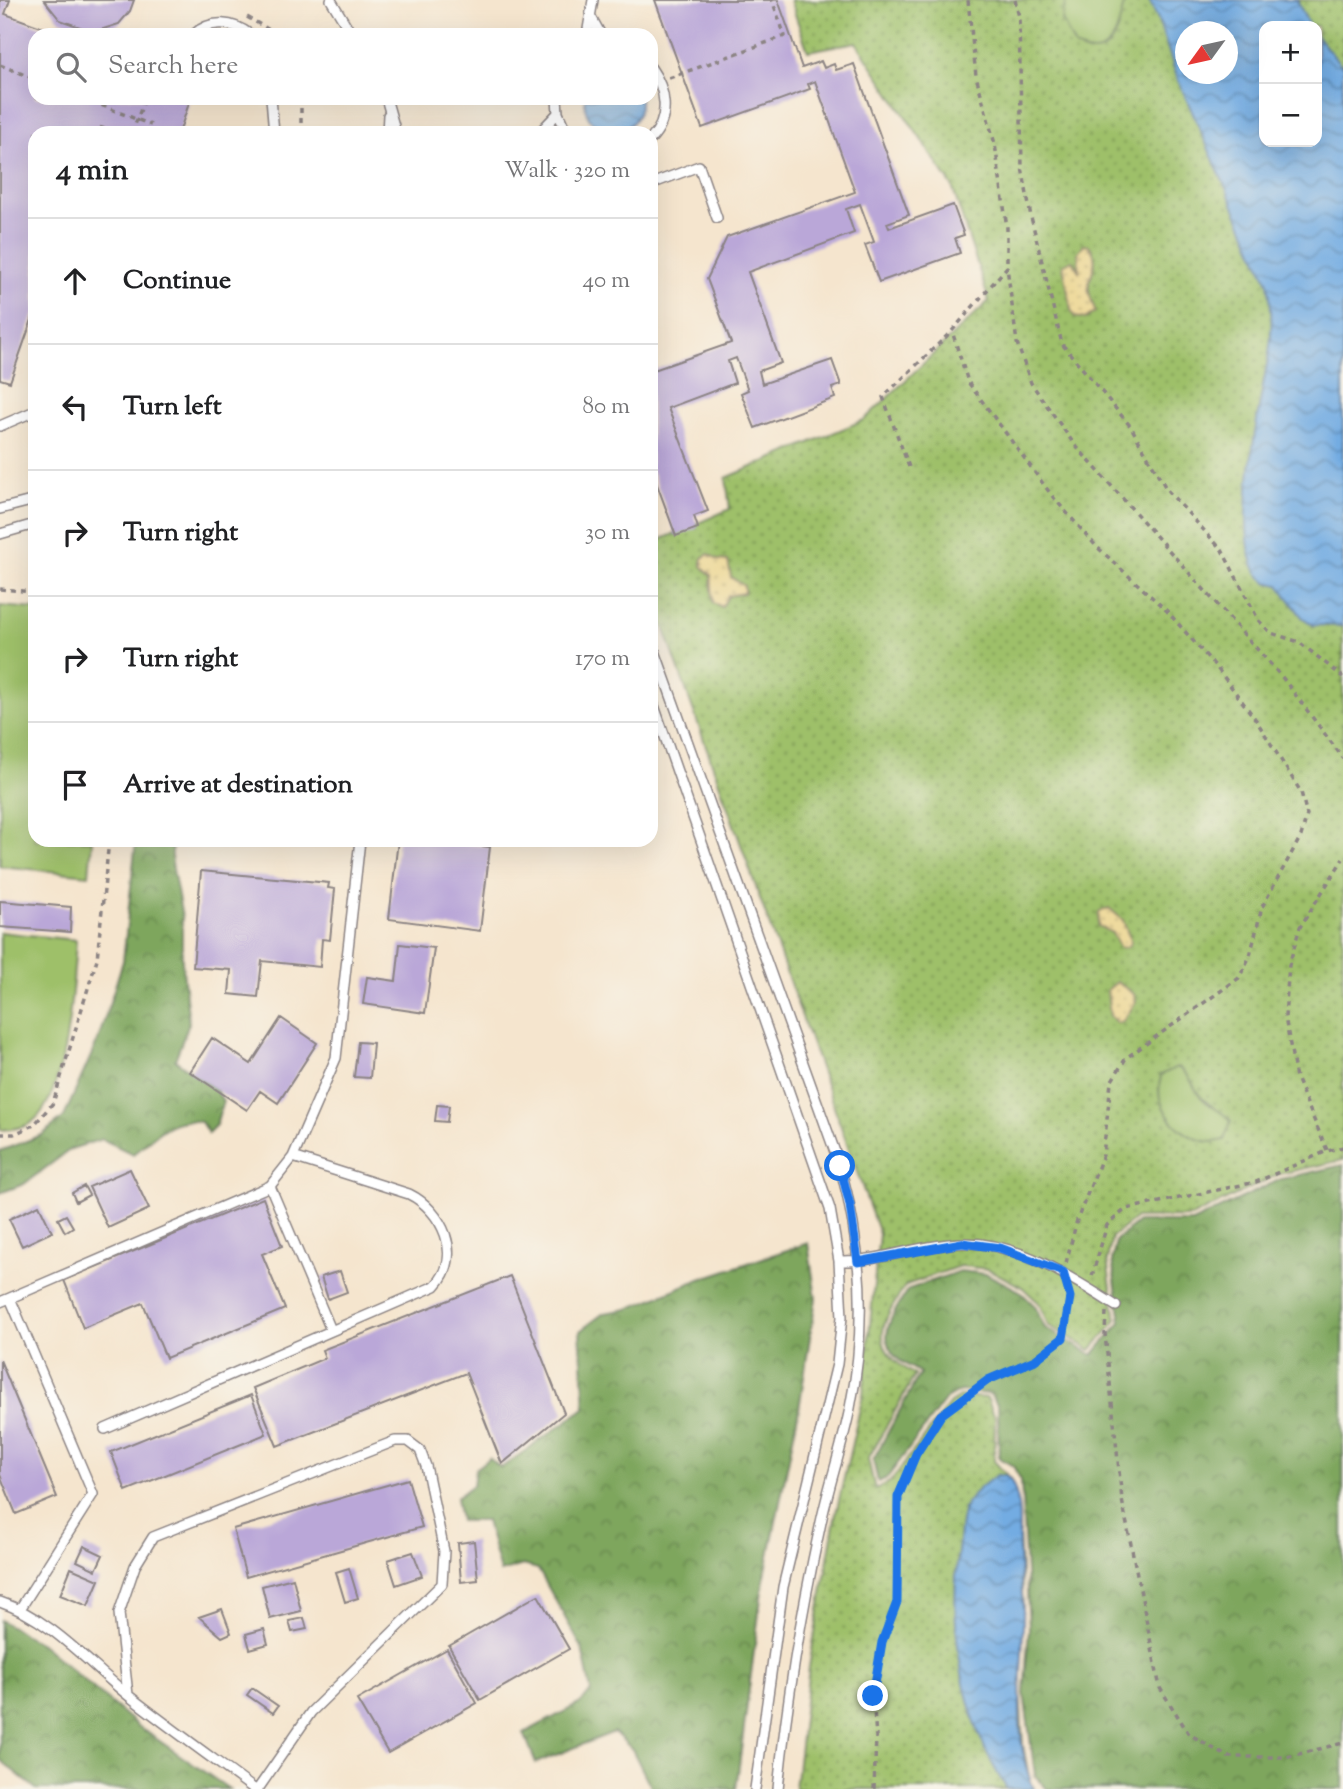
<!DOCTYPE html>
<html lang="en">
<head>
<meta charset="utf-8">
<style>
  :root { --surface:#fff; --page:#f6f6f6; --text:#202124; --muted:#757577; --line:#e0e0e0 }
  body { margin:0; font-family:"Sorts Mill Goudy",serif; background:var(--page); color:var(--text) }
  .controls { position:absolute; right:21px; top:21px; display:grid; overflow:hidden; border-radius:14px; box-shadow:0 7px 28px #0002 }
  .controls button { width:63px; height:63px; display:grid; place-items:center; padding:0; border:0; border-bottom:2px solid var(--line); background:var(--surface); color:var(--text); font:35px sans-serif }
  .compass { position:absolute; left:1175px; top:21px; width:63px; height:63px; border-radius:50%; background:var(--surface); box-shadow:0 7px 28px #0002; rotate:237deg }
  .stop { position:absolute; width:21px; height:21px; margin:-16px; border:5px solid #1a73e8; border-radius:50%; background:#fff }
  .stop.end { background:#1a73e8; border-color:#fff; box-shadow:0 2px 7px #0008 }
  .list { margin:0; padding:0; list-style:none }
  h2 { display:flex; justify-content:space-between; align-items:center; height:91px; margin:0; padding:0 28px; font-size:30px }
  h2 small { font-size:23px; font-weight:400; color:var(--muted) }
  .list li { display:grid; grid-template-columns:46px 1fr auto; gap:21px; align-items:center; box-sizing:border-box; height:126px; padding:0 28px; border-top:2px solid var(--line) }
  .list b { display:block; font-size:26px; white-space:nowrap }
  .list em { font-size:23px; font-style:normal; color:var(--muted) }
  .icon { flex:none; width:38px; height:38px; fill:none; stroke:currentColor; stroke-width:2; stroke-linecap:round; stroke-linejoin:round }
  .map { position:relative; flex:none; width:1343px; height:1789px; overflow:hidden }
  .search { position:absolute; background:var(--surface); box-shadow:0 7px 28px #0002; left:28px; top:28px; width:630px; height:77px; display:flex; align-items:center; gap:18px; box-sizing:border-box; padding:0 24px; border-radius:21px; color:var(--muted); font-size:26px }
  .panel { position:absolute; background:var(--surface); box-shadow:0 7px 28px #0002; left:28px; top:126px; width:630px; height:721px; border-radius:21px }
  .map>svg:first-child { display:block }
  .grass { fill:url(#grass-dots); stroke:#607152; stroke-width:2; fill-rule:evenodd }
  .forest { fill:url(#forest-crowns); stroke:#50644c; stroke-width:2 }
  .sand { fill:url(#sand-dots); stroke:#887e6c; stroke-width:2 }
  .garden { fill:#9ec069; stroke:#607152; stroke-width:2 }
  .water { fill:url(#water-waves); stroke:#4a678e; stroke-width:2; fill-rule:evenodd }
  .building { fill:#baa7d8 }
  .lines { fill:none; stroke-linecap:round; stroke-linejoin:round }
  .service-casing { stroke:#8c8484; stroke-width:12 }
  .path { stroke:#8c8484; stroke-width:3.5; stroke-dasharray:5 5; stroke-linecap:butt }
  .service { stroke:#fff; stroke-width:9 }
  .route { stroke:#1a73e8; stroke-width:9 }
</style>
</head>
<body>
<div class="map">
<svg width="1343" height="1789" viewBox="0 0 1343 1789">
  <defs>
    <pattern id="grass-dots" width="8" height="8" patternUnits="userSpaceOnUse" patternTransform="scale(1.75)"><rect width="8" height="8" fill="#9ec069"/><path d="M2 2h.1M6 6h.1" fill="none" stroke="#809c58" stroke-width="1.8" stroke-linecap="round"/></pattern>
    <pattern id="forest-crowns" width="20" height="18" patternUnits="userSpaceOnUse" patternTransform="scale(1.75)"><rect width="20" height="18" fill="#7ea65d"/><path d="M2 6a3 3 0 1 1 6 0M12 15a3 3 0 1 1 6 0" fill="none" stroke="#67874e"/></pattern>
    <pattern id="sand-dots" width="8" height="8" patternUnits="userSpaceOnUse" patternTransform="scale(1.75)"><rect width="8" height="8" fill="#eeda9e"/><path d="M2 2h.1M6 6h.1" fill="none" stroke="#ccbb89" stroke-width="1.8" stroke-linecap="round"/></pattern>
    <pattern id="water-waves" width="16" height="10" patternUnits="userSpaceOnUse" patternTransform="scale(1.75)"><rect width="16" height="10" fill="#73ace2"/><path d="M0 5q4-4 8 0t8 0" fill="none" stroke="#5e8cb8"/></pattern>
  </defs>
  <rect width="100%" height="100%" fill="#f7f3e8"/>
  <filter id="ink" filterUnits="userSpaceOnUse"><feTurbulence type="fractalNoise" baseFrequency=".0143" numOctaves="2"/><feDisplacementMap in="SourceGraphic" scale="14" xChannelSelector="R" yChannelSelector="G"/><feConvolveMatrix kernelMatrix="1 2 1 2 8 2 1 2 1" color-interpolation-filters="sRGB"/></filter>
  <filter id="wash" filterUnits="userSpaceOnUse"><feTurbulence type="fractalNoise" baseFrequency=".00686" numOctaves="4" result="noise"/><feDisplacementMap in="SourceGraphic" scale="28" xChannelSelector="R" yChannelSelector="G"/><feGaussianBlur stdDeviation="1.57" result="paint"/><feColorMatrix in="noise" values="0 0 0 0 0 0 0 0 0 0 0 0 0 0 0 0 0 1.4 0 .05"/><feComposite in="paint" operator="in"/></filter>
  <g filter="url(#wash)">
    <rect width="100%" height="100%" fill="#f5e5ce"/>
    <path class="grass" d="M790,0H1343V1160L1279,1174L1191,1217L1136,1218L1112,1237L1107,1260L1116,1321L1091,1350L1048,1325L1039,1303L1022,1287L988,1269L960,1266L906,1285C880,1325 867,1347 915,1375L868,1459L875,1489L890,1482L950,1403L961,1396L987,1398L995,1417L994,1461L1011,1480L1018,1512L1023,1610L1020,1690L1023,1745L1029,1777L1034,1789H795L809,1667L836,1513L863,1395L879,1234L651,591V544L730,509L726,478L864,420L989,301L952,186L856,42L808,51ZM1264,26H1317V142H1264ZM1186,32H1228V74H1186Z"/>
    <path class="forest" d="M136,840H172V864L182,917V962L189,1023L175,1060L215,1089L223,1101L216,1125L208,1133L201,1122C171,1115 155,1136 133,1154L102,1139L71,1149L24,1184L0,1193V1151L42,1135L64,1117L98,1040L123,961Z
      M1343,1165V1789H1047L1035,1775L1024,1693L1029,1628L1021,1480L1013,1466L999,1458L998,1406L990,1394L960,1391L946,1399L887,1478L878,1482L873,1460L920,1373C913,1368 903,1364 897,1358C874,1337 896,1309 909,1289L960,1271L987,1274L1020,1291L1035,1306L1045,1328L1093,1355L1121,1322L1112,1260L1116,1240L1138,1222H1192L1281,1179Z
      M808,1243L816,1298L799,1409L762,1590L736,1789H652L632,1749L614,1732L536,1763L524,1733L581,1703L591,1691L582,1648L538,1569L523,1565L500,1572L486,1521H460L456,1498L473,1485L475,1469L489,1458L501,1468L585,1408L580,1331L604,1313L628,1309L697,1280Z
      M0,1620L41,1644L138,1726L229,1789H36L0,1760Z"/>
    <path class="sand" d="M1084,244L1089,245C1100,260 1092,269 1089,284C1087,294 1094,303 1095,312L1085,319L1075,317L1071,310L1063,265L1072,260L1079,271L1078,252Z
      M709,554L718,560L728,561L731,577L744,586V593L728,596L722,607L713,603L711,575L702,566V558Z
      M1109,908L1123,920L1131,942L1127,947L1120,948L1112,933L1098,926L1099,912Z
      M1117,982L1134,994L1136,1002L1123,1021L1117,1023L1110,1016L1107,990Z"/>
    <path class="garden" d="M1066,0H1125C1118,28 1113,66 1075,47L1062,20Z
      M0,606L35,609V840H92L89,875L0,866Z
      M0,932L76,940C73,981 68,1106 27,1125C19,1129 8,1129 0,1130Z
      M1177,1067C1191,1074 1191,1085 1201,1097C1210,1107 1222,1111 1231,1121L1224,1140C1196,1148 1168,1125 1160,1098C1158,1092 1160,1082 1161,1075Z"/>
    <path class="water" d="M1149,0H1297L1309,26H1264V142H1317V36L1343,67V626L1313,625L1302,617L1279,585C1274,584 1267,583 1264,580C1226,552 1262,395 1269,353C1273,329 1272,307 1268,283L1178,80L1158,19ZM1186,32H1228V74H1186Z
      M585,98H640C643,143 581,141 585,98Z
      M997,1475C1003,1475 1008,1475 1011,1481C1022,1500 1018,1529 1019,1550C1019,1569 1022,1589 1023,1609C1025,1666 1009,1735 1034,1789H1007C962,1720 949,1633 958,1551C960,1539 959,1521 964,1509C970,1494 985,1483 997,1475Z"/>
    <g id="blocks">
      <path class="building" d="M0,0H10L5,14L63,35H35V98H176L189,103L179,133H109L110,130L101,127L98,133H35V311L10,382L0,379Z
        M44,0H134L130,11L119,24L94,32L60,20Z
        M655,0H778L802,68L821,61L824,68L834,64L836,70L854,64L909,215L887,223L889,228L953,205L964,235L955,238L960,253L879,282L865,245L874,242L860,204L846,209L854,233L748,272L781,363L759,371L762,384L832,360L841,385L832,388L835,398L755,428L741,393L748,390L736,358L728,361L735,383L668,408L708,511L694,516L698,528L676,536L651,468V371L731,343L707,279L727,237L855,192L815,81L808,84L810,89L702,128Z
        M398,840H433L490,847L480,931L389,919Z
        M201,871L329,883L328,888L335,889L330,940L322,939L320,967L262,961L258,997L229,994L231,970L193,967Z
        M0,901L71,907L70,932L0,927Z
        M400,944L434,948L425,1013L363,1004L367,977L396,981Z
        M281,1018L317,1043L278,1103L260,1091L247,1110L190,1072L212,1038L251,1064Z
        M358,1042L373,1043L370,1078L354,1077Z
        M437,1105L449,1106L447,1122L435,1121Z
        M130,1169L149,1209L108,1228L89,1187Z
        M84,1186L89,1195L76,1202L72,1193Z
        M263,1198L282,1246L262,1254L285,1309L166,1358L143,1303L83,1328L64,1280Z
        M39,1205L52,1232L22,1246L9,1219Z
        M66,1215L73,1227L65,1232L58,1219Z
        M340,1271L347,1292L328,1299L321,1277Z
        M510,1276L564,1413L502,1464L466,1373L277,1446L253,1388L325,1358L322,1350Z
        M0,1360L57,1497L16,1514L0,1475Z
        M251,1395L266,1434L126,1491L111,1452Z
        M408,1479L422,1527L246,1577L233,1529Z
        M474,1541L478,1580L461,1582L458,1543Z
        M84,1546L103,1555L96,1570L77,1561Z
        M413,1552L422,1576L396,1585L388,1560Z
        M71,1568L99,1580L88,1606L60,1595Z
        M349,1568L358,1598L345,1602L336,1572Z
        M293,1578L301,1611L270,1619L262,1586Z
        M538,1595L569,1649L480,1700L449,1646Z
        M222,1609L231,1633L222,1637L199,1617Z
        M304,1618L307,1629L292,1632L289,1621Z
        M264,1629L268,1644L250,1649L246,1634Z
        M447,1649L477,1703L388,1753L357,1700Z
        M252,1688L278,1706L273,1713L247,1695Z"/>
    </g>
  </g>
  <g filter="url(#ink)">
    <use href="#blocks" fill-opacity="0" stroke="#8c8484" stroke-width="2"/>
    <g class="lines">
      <defs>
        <path id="service" d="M331,0L352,35
          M591,17L601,35
          M193,35C211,18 234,22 251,35
          M587,35L593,0
          M651,68C666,89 671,118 651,139
          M271,98L274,133
          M386,98L396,133
          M557,98L558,113L567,133
          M387,133L388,115
          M539,133L558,113
          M651,184L699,166L717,218
          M0,426L35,411
          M0,509L35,500
          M0,534L35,524
          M651,640L840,1166C862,1245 867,1327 850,1408C842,1448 828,1487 820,1527C801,1614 787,1700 778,1789
          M651,697L830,1209L839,1261L842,1317L837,1364L783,1587L755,1789
          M270,1186L331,1330
          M839,1261C881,1262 921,1244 962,1243C1017,1241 1072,1278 1116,1306
          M10,1298L270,1186L293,1157L336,1058L360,840
          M0,1302L10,1298L93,1494L20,1609
          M105,1429L435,1286C464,1256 442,1210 409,1194L293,1157
          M0,1602C51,1619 88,1663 129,1696C170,1728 212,1758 254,1789
          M128,1695L119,1613L135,1566L153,1537L395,1441H408L420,1450L426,1466L444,1551L442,1584L311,1712L258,1789"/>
      </defs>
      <use href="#service" class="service-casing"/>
      <path class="path" d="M968,0L976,76L995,144L1007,228V267
        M1015,0L1019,17L1022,167L1031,217L1062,344L1131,427L1167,490L1222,550L1259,621L1271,633L1299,642L1343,677
        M247,17L278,35
        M174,35L181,30
        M0,65L35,79
        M669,78L785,36L772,0
        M83,98L151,125
        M301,98V133
        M132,133L145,98
        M909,467L883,397L952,331
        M0,589L35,592
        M0,1134H14L34,1125L53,1103L97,959L109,840
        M1327,1150L1296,1078L1285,1017L1289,965L1300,927L1343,859
        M1066,1263L1077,1220L1103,1155L1111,1082L1126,1058L1239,978L1250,956L1262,907L1301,836L1307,815L1301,792L1256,720L1217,668L1167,611L1096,546L1053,497L968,382L952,331L1007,267L1017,343L1031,383L1074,444L1282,677L1343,758
        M1092,1276L1107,1225L1126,1209L1256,1182L1327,1151L1343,1147
        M1106,1312L1105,1334L1122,1500L1160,1688L1189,1734L1228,1757H1287L1343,1743
        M874,1789L876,1737L873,1696L882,1642L897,1602L898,1497L916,1454L941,1414L988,1379L1035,1360L1063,1338L1070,1298L1068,1291"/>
      <use href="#service" class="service"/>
    </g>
  </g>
  <g class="lines" filter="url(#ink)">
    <path class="route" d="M840,1166L850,1205L858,1262L962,1243L1000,1248L1063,1272L1070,1297L1063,1338L1035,1360L988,1380L941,1415L916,1454L898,1497L897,1602L882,1642L873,1696"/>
  </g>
</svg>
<div class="controls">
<button>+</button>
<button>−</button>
</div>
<svg class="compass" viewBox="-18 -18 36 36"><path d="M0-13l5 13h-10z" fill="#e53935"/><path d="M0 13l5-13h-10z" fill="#757577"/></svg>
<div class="stop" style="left:840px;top:1166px"></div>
<div class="stop end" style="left:873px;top:1696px"></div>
<div class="search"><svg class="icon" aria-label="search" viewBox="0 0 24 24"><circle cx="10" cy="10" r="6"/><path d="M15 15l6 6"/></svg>Search here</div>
<section class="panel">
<h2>4 min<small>Walk · 320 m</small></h2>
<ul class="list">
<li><svg class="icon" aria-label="ahead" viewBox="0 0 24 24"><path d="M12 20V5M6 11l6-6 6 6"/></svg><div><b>Continue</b></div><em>40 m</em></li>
<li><svg class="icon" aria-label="left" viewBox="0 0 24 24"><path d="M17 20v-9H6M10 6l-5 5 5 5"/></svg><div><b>Turn left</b></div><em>80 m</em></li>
<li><svg class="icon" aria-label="right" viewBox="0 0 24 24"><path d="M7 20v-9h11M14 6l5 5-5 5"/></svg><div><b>Turn right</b></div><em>30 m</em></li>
<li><svg class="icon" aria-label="right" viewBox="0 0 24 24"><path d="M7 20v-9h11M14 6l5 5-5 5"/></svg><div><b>Turn right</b></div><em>170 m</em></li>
<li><svg class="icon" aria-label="arrive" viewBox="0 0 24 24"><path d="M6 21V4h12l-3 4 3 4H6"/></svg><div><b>Arrive at destination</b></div></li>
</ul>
</section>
</div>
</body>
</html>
